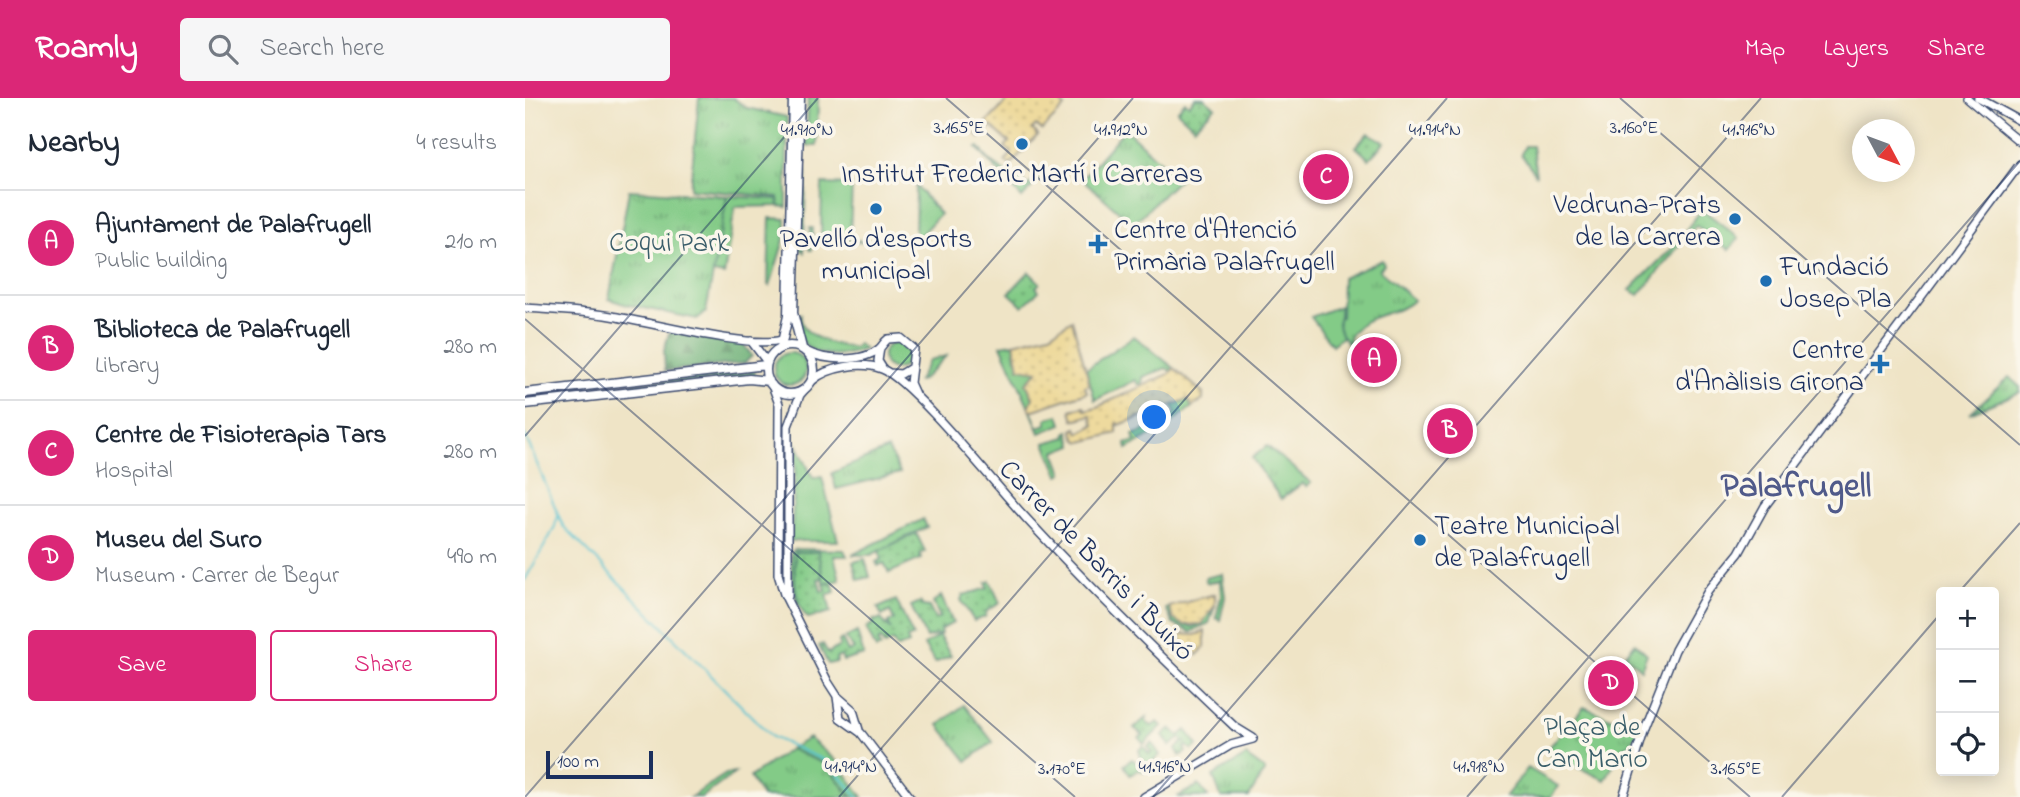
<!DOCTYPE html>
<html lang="en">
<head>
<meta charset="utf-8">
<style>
  :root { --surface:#fff; --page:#f6f6f7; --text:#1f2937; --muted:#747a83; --line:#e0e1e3; --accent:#db2777 }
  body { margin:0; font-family:"Indie Flower",sans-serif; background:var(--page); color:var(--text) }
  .controls { position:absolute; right:21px; bottom:21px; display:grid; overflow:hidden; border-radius:7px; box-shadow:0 4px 18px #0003 }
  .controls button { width:63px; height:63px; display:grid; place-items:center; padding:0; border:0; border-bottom:2px solid var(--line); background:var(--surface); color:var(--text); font:35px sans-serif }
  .compass { position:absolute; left:1327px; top:21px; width:63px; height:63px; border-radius:50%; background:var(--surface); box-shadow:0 4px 18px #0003; rotate:131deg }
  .scale { position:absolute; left:21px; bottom:18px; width:107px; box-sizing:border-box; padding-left:7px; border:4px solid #1b2f5e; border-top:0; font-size:19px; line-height:24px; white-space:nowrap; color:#1b2f5e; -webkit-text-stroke:5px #fbf7ec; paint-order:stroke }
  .you { position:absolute; left:630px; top:320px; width:24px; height:24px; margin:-18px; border:5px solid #fff; border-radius:50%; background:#1a73e8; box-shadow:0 0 0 10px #1a73e833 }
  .badge { display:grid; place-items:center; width:46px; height:46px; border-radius:50%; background:var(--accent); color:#fff; font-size:23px; font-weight:700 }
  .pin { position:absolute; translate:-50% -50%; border:4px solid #fff; box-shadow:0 2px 7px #0006 }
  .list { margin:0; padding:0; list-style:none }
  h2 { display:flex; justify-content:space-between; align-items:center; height:91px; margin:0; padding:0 28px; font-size:30px }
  h2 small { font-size:23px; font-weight:400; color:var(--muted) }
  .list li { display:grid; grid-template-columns:46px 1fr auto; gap:21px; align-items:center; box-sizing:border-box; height:105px; padding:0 28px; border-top:2px solid var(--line) }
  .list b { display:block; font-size:26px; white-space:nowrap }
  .list p { margin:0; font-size:23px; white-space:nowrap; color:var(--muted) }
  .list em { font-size:23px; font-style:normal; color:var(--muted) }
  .actions { display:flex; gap:14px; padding:21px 28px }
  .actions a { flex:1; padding:16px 0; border:2px solid var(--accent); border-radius:7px; text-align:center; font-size:24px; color:var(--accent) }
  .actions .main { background:var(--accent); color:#fff }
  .icon { flex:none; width:38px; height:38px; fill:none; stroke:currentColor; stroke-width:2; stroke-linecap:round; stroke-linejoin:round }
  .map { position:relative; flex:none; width:1495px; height:699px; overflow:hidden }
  header { display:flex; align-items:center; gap:42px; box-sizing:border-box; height:98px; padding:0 35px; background:var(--accent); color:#fff }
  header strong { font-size:33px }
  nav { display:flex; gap:38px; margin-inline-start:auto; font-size:24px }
  .search { width:490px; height:63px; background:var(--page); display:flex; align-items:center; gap:18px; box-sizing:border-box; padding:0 24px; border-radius:7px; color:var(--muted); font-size:26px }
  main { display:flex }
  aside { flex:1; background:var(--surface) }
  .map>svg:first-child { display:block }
  .grass { fill:#83cb87; stroke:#4f7d72; stroke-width:2 }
  .forest { fill:url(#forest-firs); stroke:#426f69; stroke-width:2 }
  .sand { fill:url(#sand-dots); stroke:#84847e; stroke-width:2 }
  .park { fill:url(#park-tufts); stroke:#4f7d72; stroke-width:2 }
  .garden { fill:url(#garden-dots); stroke:#4f7d72; stroke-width:2 }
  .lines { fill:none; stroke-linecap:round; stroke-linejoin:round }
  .stream { stroke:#55c1d0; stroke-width:2 }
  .tertiary-casing { stroke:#3b4a6e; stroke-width:10 }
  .secondary-casing { stroke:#3b4a6e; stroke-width:11 }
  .tertiary { stroke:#fff; stroke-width:7 }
  .secondary { stroke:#fff; stroke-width:8 }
  .ticks { fill:none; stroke:#1b2f5e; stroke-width:2; stroke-opacity:0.45 }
  .poi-dot { fill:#1f6fb2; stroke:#fbf7ec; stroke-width:2.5 }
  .labels { text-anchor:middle; stroke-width:7; stroke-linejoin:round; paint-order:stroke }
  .poi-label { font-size:28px; fill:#1b2f5e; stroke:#fbf7ec; text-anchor:start }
  .park-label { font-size:28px; fill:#3a5e6a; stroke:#fbf7ec }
  .street-label { font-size:28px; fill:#1b2f5e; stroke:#fbf7ec }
  .district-label { font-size:35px; font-weight:bold; fill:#505a8a; stroke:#fbf7ec }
  .ticks-label { font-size:18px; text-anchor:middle; fill:#1b2f5e; stroke:#fbf7ec; stroke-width:7; stroke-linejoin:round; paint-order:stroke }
</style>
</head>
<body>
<header>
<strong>Roamly</strong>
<div class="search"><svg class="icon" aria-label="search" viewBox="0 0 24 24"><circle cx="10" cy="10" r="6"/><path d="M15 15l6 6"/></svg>Search here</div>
<nav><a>Map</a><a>Layers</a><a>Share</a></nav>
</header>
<main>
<aside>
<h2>Nearby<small>4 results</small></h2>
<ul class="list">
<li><span class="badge">A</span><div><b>Ajuntament de Palafrugell</b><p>Public building</p></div><em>210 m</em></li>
<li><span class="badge">B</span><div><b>Biblioteca de Palafrugell</b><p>Library</p></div><em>280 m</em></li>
<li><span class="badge">C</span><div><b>Centre de Fisioterapia Tars</b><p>Hospital</p></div><em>280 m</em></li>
<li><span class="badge">D</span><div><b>Museu del Suro</b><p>Museum · Carrer de Begur</p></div><em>490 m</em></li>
</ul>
<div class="actions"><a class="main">Save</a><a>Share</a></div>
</aside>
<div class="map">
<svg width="1495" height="699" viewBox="0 0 1495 699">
  <defs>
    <pattern id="forest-firs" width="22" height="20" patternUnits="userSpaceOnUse" patternTransform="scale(1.75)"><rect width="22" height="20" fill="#6aaf74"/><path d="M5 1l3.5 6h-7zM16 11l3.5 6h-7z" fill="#568f62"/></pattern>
    <pattern id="sand-dots" width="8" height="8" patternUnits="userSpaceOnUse" patternTransform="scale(1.75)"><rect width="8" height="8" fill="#eeda9e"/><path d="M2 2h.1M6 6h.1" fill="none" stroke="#ccbb8a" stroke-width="1.8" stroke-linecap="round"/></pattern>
    <pattern id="park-tufts" width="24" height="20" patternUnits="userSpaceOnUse" patternTransform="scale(1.75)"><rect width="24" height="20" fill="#83cb87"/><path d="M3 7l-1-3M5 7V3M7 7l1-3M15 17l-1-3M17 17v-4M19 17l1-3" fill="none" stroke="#6aa572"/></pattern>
    <pattern id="garden-dots" width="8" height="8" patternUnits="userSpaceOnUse" patternTransform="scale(1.75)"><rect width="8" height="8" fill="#83cb87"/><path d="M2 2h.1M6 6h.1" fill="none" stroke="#6aa572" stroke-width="1.8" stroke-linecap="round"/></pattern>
  </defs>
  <rect width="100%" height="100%" fill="#fbf7ec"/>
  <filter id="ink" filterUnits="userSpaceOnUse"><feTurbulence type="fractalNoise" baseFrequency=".0143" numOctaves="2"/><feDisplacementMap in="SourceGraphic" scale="14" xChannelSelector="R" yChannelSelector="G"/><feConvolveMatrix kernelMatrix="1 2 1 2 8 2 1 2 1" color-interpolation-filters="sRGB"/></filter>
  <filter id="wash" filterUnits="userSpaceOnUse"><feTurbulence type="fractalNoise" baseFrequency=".00686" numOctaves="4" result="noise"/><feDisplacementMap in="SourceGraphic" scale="28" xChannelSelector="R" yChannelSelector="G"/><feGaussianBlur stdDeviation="1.57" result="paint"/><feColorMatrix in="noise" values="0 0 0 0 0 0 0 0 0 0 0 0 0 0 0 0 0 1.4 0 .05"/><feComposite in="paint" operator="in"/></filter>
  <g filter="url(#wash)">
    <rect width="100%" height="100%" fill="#efe4c6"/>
    <path class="grass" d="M283,0H293L292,48H282Z
      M454,49L462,60L490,82L493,79L503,88L512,79L514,81L497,100L452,50Z
      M281,72L279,154L275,150L276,74Z
      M297,86L327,87L325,139L296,138Z
      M202,98L254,101V108L210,109L199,177L188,175Z
      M1177,111L1214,140L1204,152L1171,127L1114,197L1105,192L1147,150Z
      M245,120L261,121V135L245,188L243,187Z
      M285,130H288V141L367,144L287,143V152H284Z
      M815,208L813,226L817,239L807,247L786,219Z
      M276,216C273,239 310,247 329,250L333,246L339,251C323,259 285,261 276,240C274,234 273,225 272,218Z
      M609,238L649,270L646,273L641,270L618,279L617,286H613L611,282L570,302L561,271Z
      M358 258a13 13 0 1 1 26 0a13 13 0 1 1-26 0Z
      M489,245L491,260L513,273L501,285L508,300L504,309L476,247Z
      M249 271a16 16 0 1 1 32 0a16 16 0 1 1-32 0Z
      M421,258L397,282L393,283L404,262Z
      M230,273V278L0,302V298Z
      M664,301L667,309L637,332L602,351L601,346L610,343L608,337L641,324L640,320L651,316L648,307Z
      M506,313L513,329L522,326L521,321L534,317L537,326L515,335Z
      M544,333L548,347L530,354L538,375L534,377L520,345L542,339L541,335Z
      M272,347L288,380L297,379L313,443H266Z
      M398,421L402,429L346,457H327Z
      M270,451L319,452L322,458H309L315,482L299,486L293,454L271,486L275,505H272L267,483L266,455Z
      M697,476L700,499L695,522L691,520L696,499L695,482L682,485L680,480Z
      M690,507L684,525L666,534L648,526L641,511L644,509L652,524C675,537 678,521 690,507Z
      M1110,545L1122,556L1116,571L1100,557Z
      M1086,574L1094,577L1082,604L1075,601Z
      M284,640L311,663L338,699H327L300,666L265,651Z
      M210,675L177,699H166L201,676Z"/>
    <path class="forest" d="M145,233L219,247L227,258L220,265L140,273L139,252Z"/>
    <path class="sand" d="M485,0H531L540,9L517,32L511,27L507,31L513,37L485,67L480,63L487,56L480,49L484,44L466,28L455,40L451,36Z
      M547,222L565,286L560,288L562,294L506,313L504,309L508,300L501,285L513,273L494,270L489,245L525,236Z
      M649,270L678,295V302L667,309L663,301L594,327L592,325V335L557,344L552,342L548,332L552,330L554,335L569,327L566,317L549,322L546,312L559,308L560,312L572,309L644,276Z
      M690,496V507L677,526L658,527L648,521L644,509Z
      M680,533V549L672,557L655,541L657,536L670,537Z"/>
    <path class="park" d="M174,0H208L222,10L262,19V109L254,108L253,99L165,91Z
      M600,31L654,81L608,126L557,81Z
      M1000,48H1007L1011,78L996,56Z
      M391,88L415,116L390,143Z
      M104,92L202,98L181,214L172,221L99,206L84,201Z
      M857,162L859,167L854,172L889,202C869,220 838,213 824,240L827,251C818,240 812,234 813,220L816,219L817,180Z
      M1484,279L1495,289V294L1445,315Z
      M742,348L786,385L781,389L778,385L756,401L727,360Z
      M363,351L375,375L311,391L307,375Z
      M439,607L468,644L442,663L414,627Z
      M1059,609L1115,632L1105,646L1098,649L1080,682L1020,654Z
      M265,651L300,666L327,699H237L225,679Z
      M721,658L740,672L724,699H696L688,678Z
      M1003,670L1033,688L1026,699H980Z
      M674,687L683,699H652Z"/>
    <path class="garden" d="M670,0H679L690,9L669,29L652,13L660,4L664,7Z
      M843,35L860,44L844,61L831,49Z
      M504,174L515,185L511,189L514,193L498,208L484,195Z
      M391,435L400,453L395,456L396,461L364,475L359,465L353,468L351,464L357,461L354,453Z
      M270,454H293L298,480L293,481L296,493H301L299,486L307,484L310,494L302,497L306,514L283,520C267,505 270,474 270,454Z
      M340,461L345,479L333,482L328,464Z
      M465,483L475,505L462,513L460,519L449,523L436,502L438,497L463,490L461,485Z
      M416,498L428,525L415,532L416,536L401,540L386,508L395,504L398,508L404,509L410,521L415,519L408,505Z
      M371,502L388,538L382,540L384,546L372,550L368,543L360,547L356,541L353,543L356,549L351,551L341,530L349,525L348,522L356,521L366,532L363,525L369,522L365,513L357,518L353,510Z
      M332,534L339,557L318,563L316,558L311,560L312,564L303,566L294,548L298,546L303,555L315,548L314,543L317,541L323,554L329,551L320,540Z
      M414,538L426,558L410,565L399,547Z
      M622,619L621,624L627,628L633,624L637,628L619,646L614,640L618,637L609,630Z
      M646,630L654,638L661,632L673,647L667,652L662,648L659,650L661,654L655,658L651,651L658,644L661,645L656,640L645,648L638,637Z
      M627,645L635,657L625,666L622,665L626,671L621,674L614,672L605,677L599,667L607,661L619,670L614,652L618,648L624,656L626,654L623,648Z"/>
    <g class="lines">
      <path class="stream" d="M0,337L38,428L247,639L303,664L333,699
        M0,482L29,431L33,418"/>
    </g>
  </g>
  <g filter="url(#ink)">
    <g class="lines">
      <defs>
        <path id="tertiary" d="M1442,0L1495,44
          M1453,0L1495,23
          M0,210C28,212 58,213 86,218C124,224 225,251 256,242
          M226,243L242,264
          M355,250L353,263L358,271
          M281,253C299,263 338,265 355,250C358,247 359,244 363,241L376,240L389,251L385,285L390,296
          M364,275L376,276L386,270
          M287,283C302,269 337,263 357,271C385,281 474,391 500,419C567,492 638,561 710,629L728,640
          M247,287L254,306L253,476L259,496L303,584L312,598L328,612L334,632
          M263,498V328L275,297L281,290
          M312,599L315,620L336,635L385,699
          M619,699L706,647L728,641
          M1098,699L1119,630L1150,552L1183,493L1214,455L1240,408L1495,66"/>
        <path id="secondary" d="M275,0L268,215L277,250
          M241 272a24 24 0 1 1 48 0a24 24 0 1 1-48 0Z
          M256,249L263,218L268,0
          M0,295L241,267
          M0,306L224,281L244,283"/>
      </defs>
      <use href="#tertiary" class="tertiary-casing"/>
      <use href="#secondary" class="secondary-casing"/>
      <use href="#tertiary" class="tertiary"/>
      <use href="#secondary" class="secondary"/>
    </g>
  </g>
  <path class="ticks" d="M421,0L1225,699M1095,0L1495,347M0,221L550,699M0,338L293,0M1434,494L1495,425M0,699L608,0M314,699L922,0M628,699L1236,0M942,699L1495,63M1257,699L1416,515"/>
  <g class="poi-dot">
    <circle cx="497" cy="46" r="7"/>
    <circle cx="351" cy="111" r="7"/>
    <circle cx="1210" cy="121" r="7"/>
    <path d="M569.5 135.5h7v7h7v7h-7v7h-7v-7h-7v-7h7z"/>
    <circle cx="1241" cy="183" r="7"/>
    <path d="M1351.5 255.5h7v7h7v7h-7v7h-7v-7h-7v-7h7z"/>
    <circle cx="895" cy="442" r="7"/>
  </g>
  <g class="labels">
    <g class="poi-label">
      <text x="497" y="84" text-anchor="middle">Institut Frederic Martí i Carreras</text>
      <text x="1196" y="115" text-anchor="end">Vedruna-Prats<tspan x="1196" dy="32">de la Carrera</tspan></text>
      <text x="589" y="140">Centre d'Atenció<tspan x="589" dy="32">Primària Palafrugell</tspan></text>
      <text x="351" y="149" text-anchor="middle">Pavelló d'esports<tspan x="351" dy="32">municipal</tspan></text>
      <text x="1255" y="177">Fundació<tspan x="1255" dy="32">Josep Pla</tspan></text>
      <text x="1339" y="260" text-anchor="end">Centre<tspan x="1339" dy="32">d'Anàlisis Girona</tspan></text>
      <text x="909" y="436">Teatre Municipal<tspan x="909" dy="32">de Palafrugell</tspan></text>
    </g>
    <g class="park-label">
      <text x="144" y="153">Coqui Park</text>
      <text x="1067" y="637">Plaça de<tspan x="1067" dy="32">Can Mario</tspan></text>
    </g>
    <g class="street-label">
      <text transform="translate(573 461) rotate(46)" y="10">Carrer de Barris i Buixó</text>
    </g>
    <g class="district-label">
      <text x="1271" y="398">Palafrugell</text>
    </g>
  </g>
  <g class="ticks-label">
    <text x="434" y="35">3.165°E</text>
    <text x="1109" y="35">3.160°E</text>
    <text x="282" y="37">41.910°N</text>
    <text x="596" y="37">41.912°N</text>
    <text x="910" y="37">41.914°N</text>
    <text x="1224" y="37">41.916°N</text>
    <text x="326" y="674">41.914°N</text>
    <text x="640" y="674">41.916°N</text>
    <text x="954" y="674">41.918°N</text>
    <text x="537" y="676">3.170°E</text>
    <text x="1211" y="676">3.165°E</text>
  </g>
</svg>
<div class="controls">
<button>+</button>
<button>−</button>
<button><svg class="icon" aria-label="locate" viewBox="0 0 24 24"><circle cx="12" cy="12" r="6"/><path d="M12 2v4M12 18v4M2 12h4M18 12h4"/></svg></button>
</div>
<svg class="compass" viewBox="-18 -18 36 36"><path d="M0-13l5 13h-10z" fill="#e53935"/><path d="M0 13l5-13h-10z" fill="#747a83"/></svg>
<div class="scale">100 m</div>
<div class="you"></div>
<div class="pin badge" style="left:849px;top:262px">A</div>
<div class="pin badge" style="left:925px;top:333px">B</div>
<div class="pin badge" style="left:801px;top:79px">C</div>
<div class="pin badge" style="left:1086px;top:585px">D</div>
</div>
</main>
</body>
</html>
